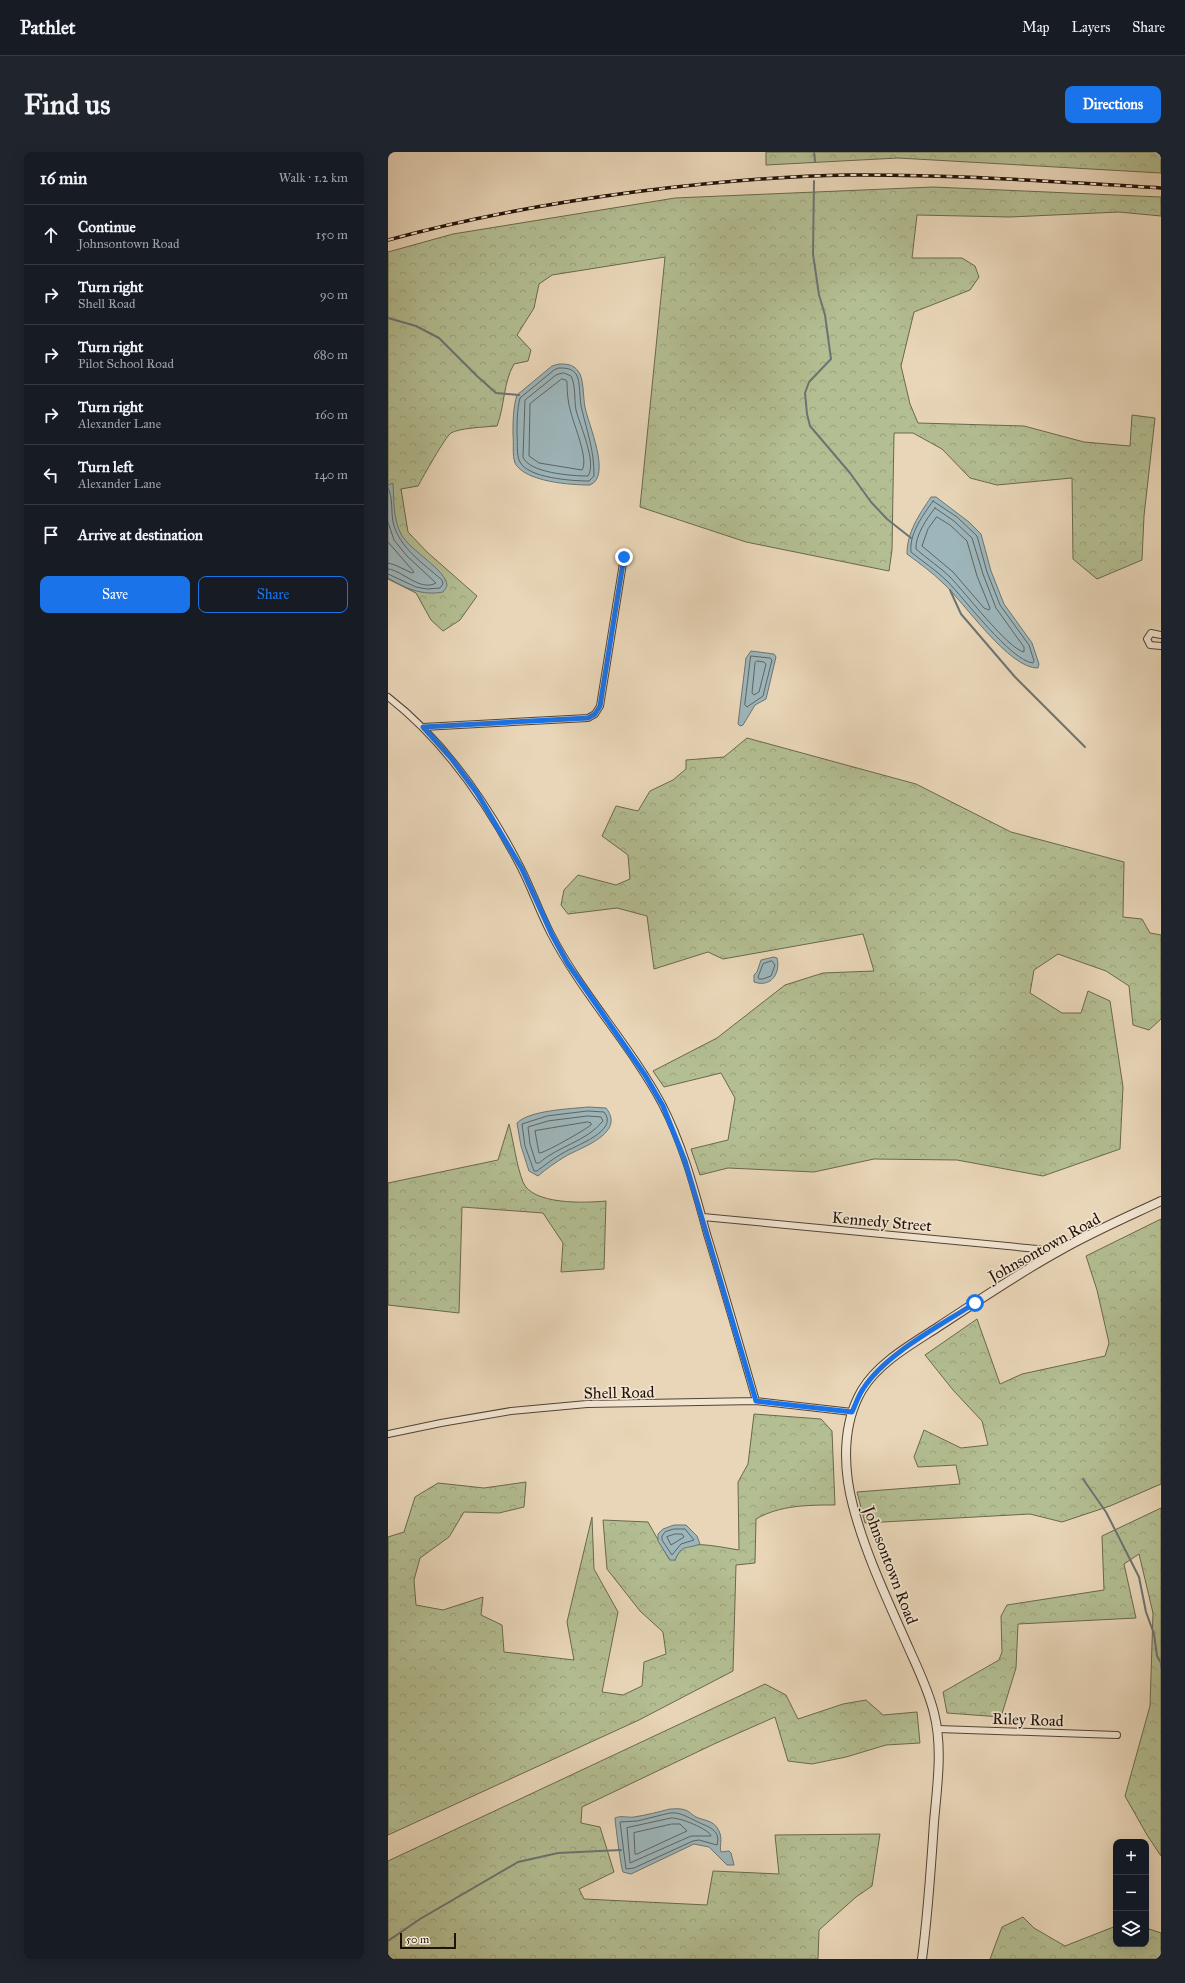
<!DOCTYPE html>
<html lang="en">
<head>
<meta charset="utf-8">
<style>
  :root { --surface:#171b24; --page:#20242c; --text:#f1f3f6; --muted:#9ea1a6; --line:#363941; --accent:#1a73e8 }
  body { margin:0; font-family:"IM FELL Great Primer",serif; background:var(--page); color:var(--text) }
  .controls { position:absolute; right:12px; bottom:12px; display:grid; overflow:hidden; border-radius:8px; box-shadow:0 4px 16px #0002 }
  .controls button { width:36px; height:36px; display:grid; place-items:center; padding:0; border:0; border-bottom:1px solid var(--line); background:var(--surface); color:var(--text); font:20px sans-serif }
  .scale { position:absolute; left:12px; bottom:10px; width:56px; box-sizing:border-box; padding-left:4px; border:2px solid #211207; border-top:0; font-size:11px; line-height:14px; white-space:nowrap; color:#211207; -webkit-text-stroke:3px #f1e4d1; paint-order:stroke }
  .stop { position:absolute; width:12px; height:12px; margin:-9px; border:3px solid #1a73e8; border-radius:50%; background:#fff }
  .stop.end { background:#1a73e8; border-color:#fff; box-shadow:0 1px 4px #0008 }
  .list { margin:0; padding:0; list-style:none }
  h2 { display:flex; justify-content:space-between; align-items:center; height:52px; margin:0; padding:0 16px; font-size:17px }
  h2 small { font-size:13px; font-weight:400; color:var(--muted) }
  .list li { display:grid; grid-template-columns:26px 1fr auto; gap:12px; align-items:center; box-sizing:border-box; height:60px; padding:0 16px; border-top:1px solid var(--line) }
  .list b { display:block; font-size:15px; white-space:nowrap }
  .list p { margin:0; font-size:13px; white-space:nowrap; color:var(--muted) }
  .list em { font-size:13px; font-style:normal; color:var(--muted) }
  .actions { display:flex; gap:8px; padding:12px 16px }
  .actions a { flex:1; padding:9px 0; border:1px solid var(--accent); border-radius:8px; text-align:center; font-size:14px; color:var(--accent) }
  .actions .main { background:var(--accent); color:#fff }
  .icon { flex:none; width:22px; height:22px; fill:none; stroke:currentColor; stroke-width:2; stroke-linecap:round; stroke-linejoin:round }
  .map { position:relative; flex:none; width:773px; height:1807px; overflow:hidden; border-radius:8px }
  header { display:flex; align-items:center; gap:24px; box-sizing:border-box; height:56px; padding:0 20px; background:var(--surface); border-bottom:1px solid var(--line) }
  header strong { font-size:19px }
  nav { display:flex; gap:22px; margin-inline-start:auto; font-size:14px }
  .intro { display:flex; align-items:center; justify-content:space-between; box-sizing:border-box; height:96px; padding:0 24px }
  h1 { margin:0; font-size:28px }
  .button { padding:10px 18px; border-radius:8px; background:var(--accent); color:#fff; font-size:14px; font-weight:700 }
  main { display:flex; gap:24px; padding:0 24px }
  aside { flex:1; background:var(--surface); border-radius:8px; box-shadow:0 4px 16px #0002 }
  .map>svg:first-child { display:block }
  .forest { fill:url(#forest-crowns); stroke:#6a684c }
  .water { fill:#9db6bb; stroke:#6b7473 }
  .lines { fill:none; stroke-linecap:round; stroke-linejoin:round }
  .shore { stroke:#5f6461; stroke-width:1 }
  .stream { stroke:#6b7473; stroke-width:2 }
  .minor-casing { stroke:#534333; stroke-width:8 }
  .tertiary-casing { stroke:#534333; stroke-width:10 }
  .minor { stroke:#f1e4d1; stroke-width:6 }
  .tertiary { stroke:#f1e4d1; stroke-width:8 }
  .rail-casing { stroke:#211207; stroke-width:3.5 }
  .rail { stroke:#f1e4d1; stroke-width:2; stroke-dasharray:6; stroke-linecap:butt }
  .route { stroke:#1a73e8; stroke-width:5 }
  .labels { text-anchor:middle; stroke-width:3.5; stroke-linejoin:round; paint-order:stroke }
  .street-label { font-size:16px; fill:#211207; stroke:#f1e4d1 }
</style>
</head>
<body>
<header>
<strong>Pathlet</strong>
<nav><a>Map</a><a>Layers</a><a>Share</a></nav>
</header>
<div class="intro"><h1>Find us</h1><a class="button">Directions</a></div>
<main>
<aside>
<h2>16 min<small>Walk · 1.2 km</small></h2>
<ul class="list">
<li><svg class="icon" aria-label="ahead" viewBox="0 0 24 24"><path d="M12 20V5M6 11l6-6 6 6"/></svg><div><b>Continue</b><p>Johnsontown Road</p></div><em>150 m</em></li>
<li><svg class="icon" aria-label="right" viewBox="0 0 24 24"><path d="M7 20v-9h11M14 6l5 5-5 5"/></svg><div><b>Turn right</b><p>Shell Road</p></div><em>90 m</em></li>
<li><svg class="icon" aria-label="right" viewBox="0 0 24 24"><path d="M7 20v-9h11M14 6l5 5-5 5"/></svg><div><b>Turn right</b><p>Pilot School Road</p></div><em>680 m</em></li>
<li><svg class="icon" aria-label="right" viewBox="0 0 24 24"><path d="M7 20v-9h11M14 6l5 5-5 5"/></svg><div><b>Turn right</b><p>Alexander Lane</p></div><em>160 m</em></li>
<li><svg class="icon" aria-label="left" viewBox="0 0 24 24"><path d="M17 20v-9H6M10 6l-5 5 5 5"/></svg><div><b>Turn left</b><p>Alexander Lane</p></div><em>140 m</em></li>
<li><svg class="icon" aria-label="arrive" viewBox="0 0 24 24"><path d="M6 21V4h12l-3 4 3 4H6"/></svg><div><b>Arrive at destination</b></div></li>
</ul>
<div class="actions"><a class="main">Save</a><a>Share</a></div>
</aside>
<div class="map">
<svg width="773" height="1807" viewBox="0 0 773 1807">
  <defs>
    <pattern id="forest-crowns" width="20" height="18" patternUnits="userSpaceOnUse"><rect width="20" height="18" fill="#b3be92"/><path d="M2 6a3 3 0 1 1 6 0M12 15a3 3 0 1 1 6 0" fill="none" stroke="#9aa27c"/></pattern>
  </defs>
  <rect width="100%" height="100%" fill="#e9d6b8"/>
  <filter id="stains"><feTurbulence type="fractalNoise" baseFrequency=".005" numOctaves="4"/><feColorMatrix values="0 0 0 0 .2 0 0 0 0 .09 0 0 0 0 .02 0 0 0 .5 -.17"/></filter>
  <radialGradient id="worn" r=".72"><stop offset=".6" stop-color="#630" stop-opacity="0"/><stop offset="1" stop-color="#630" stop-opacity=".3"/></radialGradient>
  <path class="forest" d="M378,0H773V21L510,6L378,13Z
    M545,35L773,45V64L731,60L622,65L529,63L524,106H574L587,114L591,125L582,138L526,160L513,214L522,252L530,271L636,274L696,290L742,294L744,263L767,266L756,364L754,408L709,427L685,407L684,326L609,333L582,326L554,297L525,281H506L504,398L501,419L358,390L252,355L277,105L164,123L151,132L146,156L129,183L143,198L140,209L126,212C115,231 117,253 109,274C97,275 71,276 63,281C57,285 35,325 30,334L13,337L20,380L39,400L89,444L72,468L55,479L43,468L28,441L0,427V100L65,82L287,46Z
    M359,586L528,632L623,680L736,710L735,765L754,767L762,781L773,783V867L761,878L745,873L741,834L718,819L670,802L646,818L642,841L674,861H693L700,839L722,849L735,935L732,997L655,1024L569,1008L486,1007L426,1020L340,1016L312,1023L303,997L340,988L347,946L333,921L276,935L265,919L329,886L397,833L435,821L486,819L475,782L335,807L320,800L266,817L259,764L229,756L180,762L173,753L176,738L190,723L228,733L242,727L240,703L214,684L228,654L250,659L262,639L285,628L298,617V608L336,605Z
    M121,972C126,991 128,1012 135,1030C144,1053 197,1051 218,1049L216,1117L173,1120L175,1091L155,1061L74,1055L71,1161L0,1153V1031L110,1008Z
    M773,1067V1332L722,1354L674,1370L642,1362L477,1371L469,1340L572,1332L568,1313L530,1315L526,1305L536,1278L573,1296L600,1293L594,1269L565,1238L537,1203L589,1167L612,1232L634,1222L717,1204L721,1191L709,1138L698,1104Z
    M366,1262L433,1267L444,1279L447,1353C421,1353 392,1353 368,1367L367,1411L348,1413L345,1519L251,1568L0,1683V1385L16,1380L27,1345L50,1331L96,1336L138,1330L136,1355L111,1361L76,1360L61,1385L32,1406L26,1428L28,1453L55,1458L95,1445L93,1463L114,1473L116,1500L186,1508L179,1470L204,1365L206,1417L230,1460L214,1540L235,1543L254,1534L256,1510L278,1502L275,1480L252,1459L219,1417L215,1368L260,1370L281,1407L287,1408C289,1403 291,1398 296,1395C308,1389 337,1396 351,1398L350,1330L360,1312Z
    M773,1356V1704L759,1683L737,1644L762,1554L765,1461L751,1402L736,1412L748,1466L630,1472L628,1516L613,1565L559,1561L555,1540L611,1508L614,1500L613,1464L619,1453L716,1438L714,1384Z
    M377,1532L398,1543L410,1567L455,1552L478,1548L495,1563L529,1560L532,1591L498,1593L458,1605L424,1612L400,1609L387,1565L326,1592L194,1655L193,1671L212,1675L226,1720L191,1737L196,1747L319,1753L325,1719L391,1722L387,1683L492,1682L484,1734L468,1745L431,1778L430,1807H0V1709Z
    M635,1765L646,1776L677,1794L728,1774V1792H758V1776L773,1781V1807H602L614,1775Z"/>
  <path class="water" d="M171,212C178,212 185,212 190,219C196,225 195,246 197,255C200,272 224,324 202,333C183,333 137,330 127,311C124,303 126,291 125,283C125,270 125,255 129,243L164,214Z
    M5,331C6,347 5,367 13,382C22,399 59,418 59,434L55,440C34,444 17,436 0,426V333Z
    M543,345H548L581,370L593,382L603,419L616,452L644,491L651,512L650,516C621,517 576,450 555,431C544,420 531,411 519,402C519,380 531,363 543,345Z
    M363,499L386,502L388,505L378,547L367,553L355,573L352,574L350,572L358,506Z
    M386,805L389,806C393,821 383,836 366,830V823L369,820L373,808Z
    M200,955L218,956C238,981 194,995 178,1004C168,1010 158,1017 150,1024L141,1019L133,994L129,971C142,958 182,957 200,955Z
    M286,1373H298L309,1384L312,1392C297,1398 295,1391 287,1408H282L270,1389V1382L275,1377Z
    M282,1657C286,1657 292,1656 297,1658C301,1659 304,1663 308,1665C317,1669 326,1668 331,1679C335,1687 331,1694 333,1700L341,1699L343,1701L346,1713H339L321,1695L306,1692L243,1722L235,1720C233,1717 227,1669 227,1666C233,1663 240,1666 246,1665C259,1663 270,1660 282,1657Z"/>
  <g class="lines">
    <path class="shore" d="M171,216C177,216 184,216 188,222C193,229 191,249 194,258C200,283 206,298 206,324L201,329C184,329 140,326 132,310C128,303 130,291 129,283C129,271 129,257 132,246L166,218Z
      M176,221L183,224C188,234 186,247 188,258C192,274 209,310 200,324C184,324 141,321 135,305L137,248L168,223Z
      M174,227L178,228L179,230C179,241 180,251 183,261C186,273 201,308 194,318L151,311L141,304L142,252Z
      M0,336C5,345 3,360 5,370C11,396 35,411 54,428L55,432L52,436L39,437L28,435L0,422
      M545,349L569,365L589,384L599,420L612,453L641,493L646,509L645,511C623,509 576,446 559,429C548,418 535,410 523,400C521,382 535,363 545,349Z
      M547,356L566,369L584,386L595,422L608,456L636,495V500C620,497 576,439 562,425C552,415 539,407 528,397C527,384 539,366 547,356Z
      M549,365L562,373L579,389L589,424L602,456L601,458L596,456L565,420L534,394L540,377Z
      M0,370L6,388L19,404L48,431C32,440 14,418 0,417
      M0,390L26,420L24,421L7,413L0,411
      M363,504L382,506L384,508L375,544L359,555L357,553Z
      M369,509L376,510L378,512L371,540L366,543L364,541L367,511Z
      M384,809L387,813L383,824L375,827H371L370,825L375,812Z
      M200,959L216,960C232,979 186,994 175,1001C166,1006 157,1013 149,1019H146L137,994L134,972L159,964Z
      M200,964L213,965L215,969C198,990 170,994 151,1011H148L142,992L140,975L160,969Z
      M200,970L203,971V973C197,978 155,1002 151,1001L147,979Z
      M286,1377H297L306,1388L293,1392L284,1403L274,1388V1384L277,1380Z
      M287,1382H294L296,1385L283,1393L279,1385Z
      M282,1661C292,1660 297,1664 306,1668C316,1674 334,1676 329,1693L311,1688L305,1689L246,1716L238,1717L232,1670L249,1669Z
      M283,1666C291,1665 321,1677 323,1684H303L242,1711L239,1676Z
      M284,1672H292L299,1679L249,1702H247L246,1681Z"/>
    <path class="stream" d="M426,0L427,9
      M426,29L425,102L431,143L437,163L443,207L421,230L417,241L419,262L422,274L462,321L483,350L499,367L523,386
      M0,166L28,174L51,186L89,224L108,241L131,243
      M562,438L573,462L627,525L697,595
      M695,1327L718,1360L751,1425L758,1460L766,1482L769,1504L773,1511
      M773,1512V1516
      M0,1789L32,1767L130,1710L170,1701L233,1698"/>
    <defs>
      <path id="minor" d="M773,483L763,481L759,487L762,493L773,494
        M0,545C58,590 100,652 133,716C144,738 152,761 163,782C194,842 242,892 274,952C295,992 307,1038 319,1082C336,1137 352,1193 368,1249
        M35,575L200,566L207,562L212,554L236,405
        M315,1065L671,1099
        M0,1282L53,1271L123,1259L199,1252L368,1249L464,1260
        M550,1577L729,1583"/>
      <path id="tertiary" d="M534,1807C540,1762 543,1716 546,1670C549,1635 555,1596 546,1561C541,1540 531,1519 522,1499C501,1451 478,1404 465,1354C455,1316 454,1272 474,1238C491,1210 524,1192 550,1175C590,1149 629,1122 671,1099C704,1080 739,1065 773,1049"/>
    </defs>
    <use href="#minor" class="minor-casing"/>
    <use href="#tertiary" class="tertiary-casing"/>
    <use href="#minor" class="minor"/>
    <use href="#tertiary" class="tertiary"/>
    <defs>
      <path id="rail" d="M0,88C81,66 163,51 246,40C317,31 389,24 460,23C565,22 669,30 773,36"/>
    </defs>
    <use href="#rail" class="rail-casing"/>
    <use href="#rail" class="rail"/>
  </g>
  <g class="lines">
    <path class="route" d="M236,405L212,554L207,562L200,566L35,575L63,606L89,641L134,717L164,783L180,812L257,923L275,954L297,1009L368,1249L464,1260C468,1252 470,1244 475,1237C497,1202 552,1174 587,1151"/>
  </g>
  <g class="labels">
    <g class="street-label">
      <text transform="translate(494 1069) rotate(5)" y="6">Kennedy Street</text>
      <text transform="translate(656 1095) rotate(-29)" y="6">Johnsontown Road</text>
      <text transform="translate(231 1240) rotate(-1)" y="6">Shell Road</text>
      <text transform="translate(503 1413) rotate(69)" y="6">Johnsontown Road</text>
      <text transform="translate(640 1567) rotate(2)" y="6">Riley Road</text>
    </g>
  </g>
  <rect width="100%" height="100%" filter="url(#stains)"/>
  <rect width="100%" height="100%" fill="url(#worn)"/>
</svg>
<div class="controls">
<button>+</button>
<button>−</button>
<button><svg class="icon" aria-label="layers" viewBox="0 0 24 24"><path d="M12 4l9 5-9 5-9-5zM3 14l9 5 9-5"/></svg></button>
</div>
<div class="scale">50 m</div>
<div class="stop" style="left:587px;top:1151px"></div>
<div class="stop end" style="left:236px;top:405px"></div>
</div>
</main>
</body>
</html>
